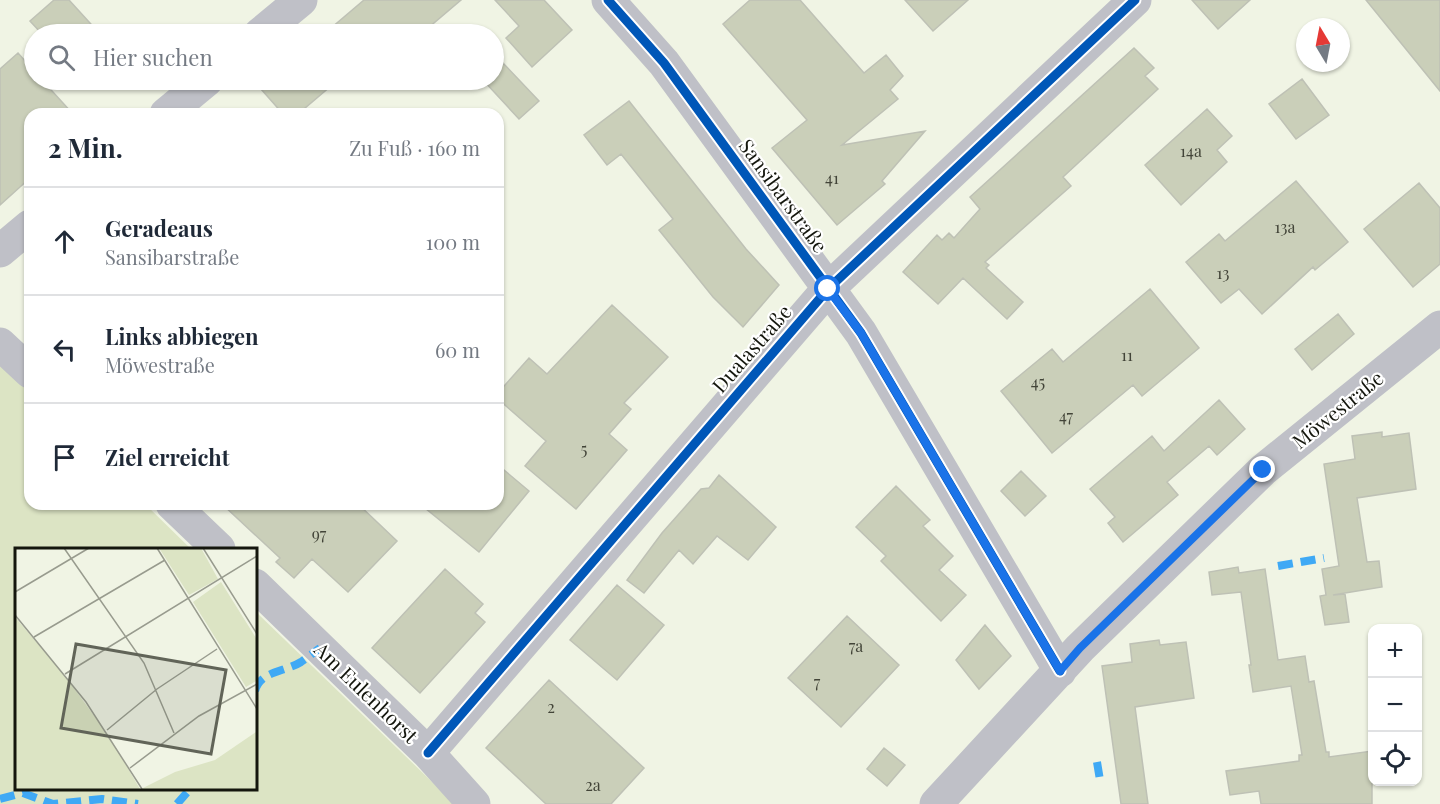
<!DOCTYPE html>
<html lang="de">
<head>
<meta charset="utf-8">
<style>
  :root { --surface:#fff; --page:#f6f6f7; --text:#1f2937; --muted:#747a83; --line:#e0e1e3 }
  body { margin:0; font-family:"Playfair Display",serif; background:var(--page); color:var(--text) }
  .controls { position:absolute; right:18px; bottom:18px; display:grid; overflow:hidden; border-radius:12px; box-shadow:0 2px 4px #0004 }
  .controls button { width:54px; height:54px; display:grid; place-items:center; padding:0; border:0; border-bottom:2px solid var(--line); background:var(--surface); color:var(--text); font:30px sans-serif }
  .compass { position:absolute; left:1296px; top:18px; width:54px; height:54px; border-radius:50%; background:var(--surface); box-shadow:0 2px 4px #0004; rotate:350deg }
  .stop { position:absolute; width:18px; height:18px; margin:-14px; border:4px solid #1a73e8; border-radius:50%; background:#fff }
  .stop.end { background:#1a73e8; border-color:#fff; box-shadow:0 2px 6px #0008 }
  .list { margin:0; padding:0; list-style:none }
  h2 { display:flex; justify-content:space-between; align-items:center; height:78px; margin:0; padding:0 24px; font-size:26px }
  h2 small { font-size:20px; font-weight:400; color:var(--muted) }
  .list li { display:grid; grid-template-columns:39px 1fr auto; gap:18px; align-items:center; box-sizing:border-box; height:108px; padding:0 24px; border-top:2px solid var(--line) }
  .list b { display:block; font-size:22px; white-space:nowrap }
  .list p { margin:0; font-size:20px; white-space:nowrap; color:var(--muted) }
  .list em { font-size:20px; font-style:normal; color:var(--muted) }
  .icon { flex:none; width:33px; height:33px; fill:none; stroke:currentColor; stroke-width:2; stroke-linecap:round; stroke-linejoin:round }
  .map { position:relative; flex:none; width:1440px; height:804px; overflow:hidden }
  .search { position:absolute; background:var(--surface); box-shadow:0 2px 4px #0004; left:24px; top:24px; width:480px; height:66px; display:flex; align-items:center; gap:15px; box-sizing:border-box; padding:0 21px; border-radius:33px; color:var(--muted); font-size:22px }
  .panel { position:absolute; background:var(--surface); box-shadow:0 2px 4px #0004; left:24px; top:108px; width:480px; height:402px; border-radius:18px }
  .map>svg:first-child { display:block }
  .green { fill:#dce4c4 }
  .building { fill:#cacfb9; stroke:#bec1b5; stroke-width:1.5 }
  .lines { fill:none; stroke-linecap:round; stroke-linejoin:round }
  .minor { stroke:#bfc0c7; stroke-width:33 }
  .quiet { stroke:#3fa9f5; stroke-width:8; stroke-dasharray:15 8; stroke-linecap:butt }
  .cycleway-casing { stroke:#fff; stroke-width:13 }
  .cycleway { stroke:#0057b8; stroke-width:9 }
  .route { stroke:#1a73e8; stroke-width:8 }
  .labels { text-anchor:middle; stroke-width:4.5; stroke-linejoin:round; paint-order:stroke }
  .number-label { font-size:16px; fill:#424438 }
  .street-label { font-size:20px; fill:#14160d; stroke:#fff }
  .inset-road { fill:none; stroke:#989b8e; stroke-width:1.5 }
  .view { fill:#616458; fill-opacity:0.15; stroke:#616458; stroke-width:3 }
  .inset-edge { fill:none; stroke:#14160d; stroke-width:3 }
</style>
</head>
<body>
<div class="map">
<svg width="1440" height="804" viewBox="0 0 1440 804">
  <rect width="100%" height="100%" fill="#f0f4e4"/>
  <path class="green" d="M0,364L30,393V504H145L191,549H16V788H255V611L455,804H0Z"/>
  <path class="building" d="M54,0H69L100,34H42L30,21Z
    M364,0H461L421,34H324Z
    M495,0H544L572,30L532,67L506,38L519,26Z
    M750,0H800L864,73L886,55L903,76L890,90L898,99L842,145L925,131L882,181L885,184L837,225L772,148L807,120L723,24Z
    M905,0H968L933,31Z
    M1192,0H1250L1218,29Z
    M1366,0H1440V91Z
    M1134,48L1154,68L1145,76L1158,89L1063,177L1071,186L985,262L989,265L986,268L1023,302L1007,319L963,278L938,304L903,272L937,235L942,240L949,233L954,238L980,209L970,197Z
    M18,53L34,71V80H42L73,114H30V178L0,205V69Z
    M503,63L539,101L519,119L484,81L494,80V72Z
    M1302,79L1329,115L1296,139L1269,104Z
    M272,80H338L298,114H283L261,89Z
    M629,101L746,249L779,285L743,327L713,297L659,230L673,219L621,154L607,165L584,135Z
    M1207,109L1232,136L1217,150L1227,162L1181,205L1145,165Z
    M1296,181L1348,242L1315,270L1313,267L1262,314L1239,289L1221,303L1186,262L1219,234L1225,241Z
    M1419,183L1440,208V264L1413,287L1364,229Z
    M1150,289L1199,348L1142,396L1133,385L1052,453L1001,391L1052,349L1063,362Z
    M612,305L668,357L624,403L631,409L609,434L627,450L576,509L525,466L546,441L498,399V393L529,358L547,374Z
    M1338,314L1354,334L1312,370L1295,349Z
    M1219,400L1245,429L1217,455L1209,446L1167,482L1178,495L1123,542L1108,523L1115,517L1090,489L1152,436L1164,451Z
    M1382,432V437L1409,433L1416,489L1357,498L1367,562L1379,561L1382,587L1333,595L1345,594L1349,622L1325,625L1320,596L1326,595L1322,569L1339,566L1324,464L1355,459L1352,436Z
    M498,465L529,491L479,552L420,504H498Z
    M1021,471L1046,496L1025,516L1001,491Z
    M719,475L776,527L748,560L717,536L693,564L679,550L644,593L627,580L662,533L701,489L709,488Z
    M896,486L930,520L923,526L953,556L939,570L966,595L941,621L881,561L886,556L856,527Z
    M222,504H358L397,541L348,592L312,559L294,578L276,562L280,558Z
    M1238,567L1239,573L1265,569L1278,660L1305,656L1309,682L1314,681L1326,752H1329V757L1372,751V804H1261L1259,791L1230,795L1226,771L1299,761V755H1302L1291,686L1253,692L1249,665H1251L1241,592L1212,595L1209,572Z
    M445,569L483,604L475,613L485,622L420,693L372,648Z
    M617,585L664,625L617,680L570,640Z
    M847,616L899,665L841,727L788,678Z
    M985,625L1011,656L979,689L956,660Z
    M1159,640L1160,645L1186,642L1194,698L1135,707L1148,804H1121L1102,666L1132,662L1130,644Z
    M549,680L644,768L611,804H546L486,748Z
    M884,748L905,765L887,786L867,769Z"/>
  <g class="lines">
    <path class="minor" d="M608,0L664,63L861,333L1060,671
      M260,34L301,0
      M166,114L207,80
      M0,251L30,226
      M0,344L30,372
      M172,504L219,549
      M255,585L428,753L474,804
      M428,753L828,289L1135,0
      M936,804L1080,648L1263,470L1440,327"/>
    <path class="quiet" d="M1278,566L1324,558
      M255,691C260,671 285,672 301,662C307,658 313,653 320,648
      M1097,762L1100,780
      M0,799L23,793L53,804L102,799L138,804
      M177,804L191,788"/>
    <defs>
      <path id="cycleway" d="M608,0L664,63L861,333L1060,671
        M428,753L828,289L1135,0"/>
    </defs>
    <use href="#cycleway" class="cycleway-casing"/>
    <use href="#cycleway" class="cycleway"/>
  </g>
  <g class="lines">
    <path class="route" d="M828,289L861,333L1060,671L1080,648L1263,470"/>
  </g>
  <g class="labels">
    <g class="number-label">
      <text x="1191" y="157">14a</text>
      <text x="832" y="184">41</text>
      <text x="1285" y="233">13a</text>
      <text x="1223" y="279">13</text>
      <text x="1127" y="361">11</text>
      <text x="1038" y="388">45</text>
      <text x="1066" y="422">47</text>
      <text x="584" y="455">5</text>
      <text x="319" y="540">97</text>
      <text x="856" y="652">7a</text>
      <text x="817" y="688">7</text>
      <text x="551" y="713">2</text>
      <text x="593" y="791">2a</text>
    </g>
    <g class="street-label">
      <text transform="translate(783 196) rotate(54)" y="7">Sansibarstraße</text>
      <text transform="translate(752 349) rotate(-49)" y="7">Dualastraße</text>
      <text transform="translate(1338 410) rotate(-39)" y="7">Möwestraße</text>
      <text transform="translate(366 693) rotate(44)" y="7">Am Eulenhorst</text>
    </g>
  </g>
  <g transform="translate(15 548)">
    <rect width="242" height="242" fill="#f0f4e4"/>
    <path d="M144,0H186L203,31L174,47ZM206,34L241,90V133L231,139L178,54ZM0,69L50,128L94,188L125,241H0ZM241,184V241H126L160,224L200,212Z" fill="#dce4c4"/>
    <path class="inset-road" d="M49,0L129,115L159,185M142,0L242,161M188,0L242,86M0,44L74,0M0,67L71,154L127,241M19,89L150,12M50,126L242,8M92,182L142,141L202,101M115,220L184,168L242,136"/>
    <path class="view" d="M61,96L211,122L196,206L46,180Z"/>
    <rect width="242" height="242" class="inset-edge"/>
  </g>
</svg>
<div class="controls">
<button>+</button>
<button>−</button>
<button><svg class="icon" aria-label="locate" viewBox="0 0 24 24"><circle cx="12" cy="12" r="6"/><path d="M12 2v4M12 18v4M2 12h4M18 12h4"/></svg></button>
</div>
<svg class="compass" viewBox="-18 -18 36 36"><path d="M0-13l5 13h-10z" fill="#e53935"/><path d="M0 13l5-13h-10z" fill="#747a83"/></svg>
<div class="stop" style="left:828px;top:289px"></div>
<div class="stop end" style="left:1263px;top:470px"></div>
<div class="search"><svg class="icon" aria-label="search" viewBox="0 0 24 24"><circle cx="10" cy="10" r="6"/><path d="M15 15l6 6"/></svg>Hier suchen</div>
<section class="panel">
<h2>2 Min.<small>Zu Fuß · 160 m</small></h2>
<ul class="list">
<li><svg class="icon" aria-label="ahead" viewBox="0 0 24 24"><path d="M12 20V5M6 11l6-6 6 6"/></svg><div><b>Geradeaus</b><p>Sansibarstraße</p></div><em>100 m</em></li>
<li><svg class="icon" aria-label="left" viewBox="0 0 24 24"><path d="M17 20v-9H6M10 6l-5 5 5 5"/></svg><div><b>Links abbiegen</b><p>Möwestraße</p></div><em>60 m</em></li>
<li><svg class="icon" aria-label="arrive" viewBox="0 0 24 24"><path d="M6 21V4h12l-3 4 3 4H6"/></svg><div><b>Ziel erreicht</b></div></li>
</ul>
</section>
</div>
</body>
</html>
